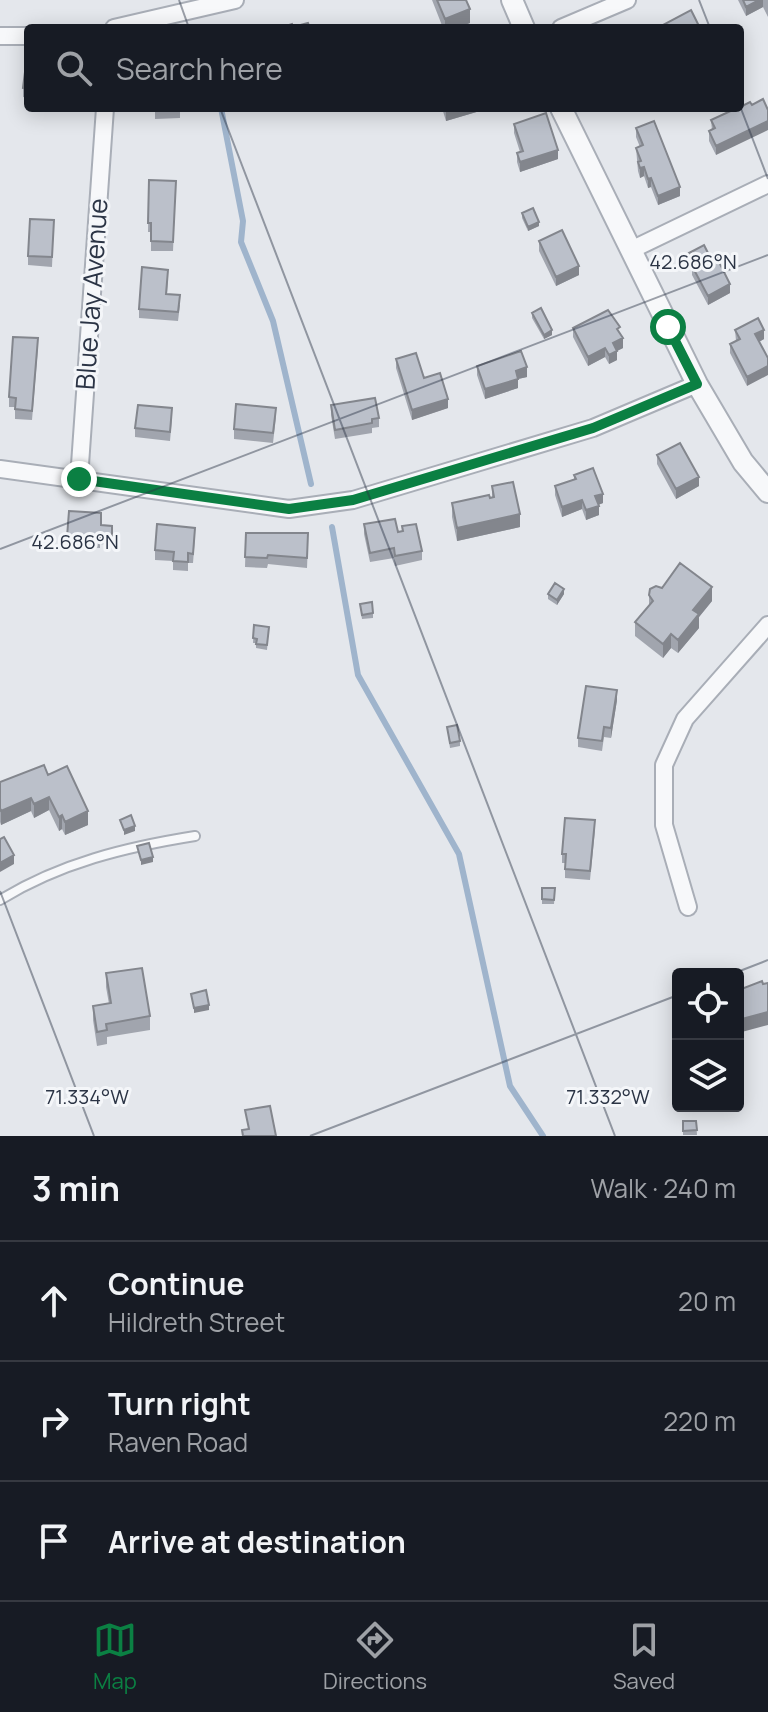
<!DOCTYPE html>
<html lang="en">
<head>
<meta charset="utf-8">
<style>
  :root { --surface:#171b24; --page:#20242c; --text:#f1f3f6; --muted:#9ea1a6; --line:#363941; --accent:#0b8043 }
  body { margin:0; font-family:Manrope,sans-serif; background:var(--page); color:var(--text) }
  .controls { position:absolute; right:24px; bottom:24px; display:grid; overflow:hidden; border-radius:8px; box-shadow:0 4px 20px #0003 }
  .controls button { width:72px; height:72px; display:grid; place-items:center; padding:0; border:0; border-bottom:2px solid var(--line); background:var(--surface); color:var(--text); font:40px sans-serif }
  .stop { position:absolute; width:24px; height:24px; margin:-18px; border:6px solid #0b8043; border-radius:50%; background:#fff }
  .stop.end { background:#0b8043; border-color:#fff; box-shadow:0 2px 8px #0008 }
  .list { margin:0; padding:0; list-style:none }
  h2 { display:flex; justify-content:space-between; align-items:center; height:104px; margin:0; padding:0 32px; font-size:34px }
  h2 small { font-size:26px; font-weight:400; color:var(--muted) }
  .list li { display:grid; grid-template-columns:52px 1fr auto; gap:24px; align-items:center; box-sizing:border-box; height:120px; padding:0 32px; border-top:2px solid var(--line) }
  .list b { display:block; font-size:30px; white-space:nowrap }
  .list p { margin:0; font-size:26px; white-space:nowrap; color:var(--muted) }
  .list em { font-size:26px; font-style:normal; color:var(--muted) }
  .icon { flex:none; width:44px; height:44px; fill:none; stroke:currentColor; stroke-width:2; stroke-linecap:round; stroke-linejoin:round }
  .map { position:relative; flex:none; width:768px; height:1136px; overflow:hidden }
  .search { position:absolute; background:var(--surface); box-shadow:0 4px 20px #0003; left:24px; right:24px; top:24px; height:88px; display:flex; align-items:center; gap:20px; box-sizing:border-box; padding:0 28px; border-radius:8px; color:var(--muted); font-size:30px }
  .sheet { height:464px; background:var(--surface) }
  nav { display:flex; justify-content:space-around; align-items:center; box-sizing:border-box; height:112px; border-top:2px solid var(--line); background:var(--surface); font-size:22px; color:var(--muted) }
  nav a { display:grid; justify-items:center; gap:4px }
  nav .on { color:var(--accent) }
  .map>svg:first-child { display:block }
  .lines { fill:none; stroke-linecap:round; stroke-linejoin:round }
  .stream { stroke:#9fb4cc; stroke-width:6 }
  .service-casing { stroke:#a9aeb7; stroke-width:12 }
  .minor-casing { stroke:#a9aeb7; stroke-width:20 }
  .tertiary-casing { stroke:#a9aeb7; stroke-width:24 }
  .service { stroke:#f7f8fa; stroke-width:8 }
  .minor { stroke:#f7f8fa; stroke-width:16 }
  .tertiary { stroke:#f7f8fa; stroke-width:20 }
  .wall { fill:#a1a5ae }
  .shaded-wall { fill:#83868d }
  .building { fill:#bbc0ca; stroke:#83868d; stroke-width:2 }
  .route { stroke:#0b8043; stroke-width:10 }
  .ticks { fill:none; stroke:#2b3445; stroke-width:2; stroke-opacity:0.45 }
  .labels { text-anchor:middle; stroke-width:6; stroke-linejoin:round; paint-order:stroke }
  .street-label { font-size:26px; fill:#2b3445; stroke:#f4f6f9 }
  .ticks-label { font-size:20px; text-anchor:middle; fill:#2b3445; stroke:#f4f6f9; stroke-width:6; stroke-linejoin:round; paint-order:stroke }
</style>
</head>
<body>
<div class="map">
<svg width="768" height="1136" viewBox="0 0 768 1136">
  <rect width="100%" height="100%" fill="#e4e7ec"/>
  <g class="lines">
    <path class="stream" d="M221,108L243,221L241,242L273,321L311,484
      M332,527L358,675L459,854L510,1086L543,1136"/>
    <defs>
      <path id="service" d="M0,900C60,863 126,847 195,836"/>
      <path id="minor" d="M114,28L235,0
        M561,28L627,0
        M0,36H28
        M631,250L768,184
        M0,469L289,509L353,500L593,428L697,384
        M79,479L105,108
        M688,907L664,825V765L685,719L768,625"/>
      <path id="tertiary" d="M512,0L524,28
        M561,108L697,384L743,462L768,492"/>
    </defs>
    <use href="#service" class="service-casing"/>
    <use href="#minor" class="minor-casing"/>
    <use href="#tertiary" class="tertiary-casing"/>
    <use href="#service" class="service"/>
    <use href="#minor" class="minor"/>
    <use href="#tertiary" class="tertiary"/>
  </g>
  <path class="wall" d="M432,0H466L470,23L456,28H443Z
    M738,0H768V17L763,7L746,16Z
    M28,64V98L23,97V88Z
    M752,105L716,155L709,141V131L712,130L711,120Z
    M155,108H180V118L155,119Z
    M442,108H490L446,121Z
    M514,124L558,159L520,172L517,162V153L520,152L514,133Z
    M636,128L680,196L658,205L651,187L648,188L644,176L640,178L638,171L636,148L640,147L636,137Z
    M149,180L176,181L173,251H151V232H148Z
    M522,213L539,226L528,231L522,218Z
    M54,220L52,267L28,265V256Z
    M539,241L579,275L556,286L539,251Z
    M689,253L710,257L730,293L708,305L692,275V268L689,262Z
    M168,279L167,294L180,305L178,321L139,318V309Z
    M532,313L552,335L544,339L532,318Z
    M573,328L620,334L623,348L617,351V360L609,364L605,357L588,366L573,337Z
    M735,330L764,339L759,342L747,386L730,353V344L736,341Z
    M38,348L32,420L15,419V407H9V397Z
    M396,359L424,378L448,408L412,420L396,368Z
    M477,366L527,377L518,379V388L485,399L477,375Z
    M331,405L379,418V427L372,428V433L335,439L331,415Z
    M276,417L273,443L234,439V429Z
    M172,418L170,441L135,437V428Z
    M657,455L699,486L676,499L657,464Z
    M574,475L603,503L598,505L599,515L586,520L582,509L562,517L555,495V486L574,479Z
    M492,486L520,527L457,541L452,517V503L492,497Z
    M69,511L101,525L112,526V545L100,544V548L67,546Z
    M364,524L398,532L402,531V526L422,551V560L395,566L394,558L370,562L364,534Z
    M246,533L308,543L307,568L268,564L267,568L245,567Z
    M195,537L193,563H188V571L173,570V561L155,560V550Z
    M662,588L712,601L699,617V628L678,653L671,648L663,658L635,636V622L649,606V595Z
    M548,594H564L557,605L548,599Z
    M360,604L373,613V618L362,619Z
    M254,625L269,627L267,650L256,648V643H253Z
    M617,700L611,738L604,737L602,751L578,747V738Z
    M447,727L460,741V746L450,748Z
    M48,775L88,825L65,835L62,829L59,831L49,810L34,818L31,811L1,825L0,822V782Z
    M595,830L590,880L565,878V863H562V854Z
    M542,888H555L554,904H542Z
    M106,973L150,1016V1030L107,1037V1044L97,1046L93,1020V1006L109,1004L106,987Z
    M683,1121H696L697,1135H683Z"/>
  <path class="shaded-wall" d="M759,0H763V7L746,16V7Z
    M470,9V23L456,28H445V19Z
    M446,108H490L446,121Z
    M768,121V130L716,155V146Z
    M558,150V159L520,172V162Z
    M644,167V176L640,178V168Z
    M651,178V187L648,188V179Z
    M680,187V196L658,205V196Z
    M539,222V226L528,231V227Z
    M579,266V275L556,286V277Z
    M730,284V293L708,305V296Z
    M552,330V335L544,339V335Z
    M764,330V339L755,344V334Z
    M623,338V348L617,351V360L609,364V355L613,343Z
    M605,348V357L588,366V357Z
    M768,366V375L747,386V377Z
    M527,367V377L518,379V388L485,399V389L516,371Z
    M448,399V408L412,420V410Z
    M699,477V486L676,499V489Z
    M603,494V503L595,506V496Z
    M582,500V509L562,517V507Z
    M599,506V515L586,520V510Z
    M520,514V527L457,541V528Z
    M712,587V601L699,617V628L678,653V640L693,610Z
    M564,589V594L557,605V600Z
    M671,634V648L663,658V644Z
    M617,690V700L611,738V728Z
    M49,797V810L34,818V804Z
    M31,798V811L1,825V811Z
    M88,811V825L65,835V822Z
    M62,815V829L59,831V817Z
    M135,826V831L124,835V830Z
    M14,855V864L0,872V863Z
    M153,857V862L141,865V860Z
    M209,1005V1010L194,1013V1008Z
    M768,1012V1025L738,1033V1020Z"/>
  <path class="building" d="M437,0H466L470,9L445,19Z
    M743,0H759L746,7Z
    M691,10L700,28H659V27Z
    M308,23L310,28H283V27L292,24L293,27Z
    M26,64H28V89L23,88Z
    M763,99L768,110V121L716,146L709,131L715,128L711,120L737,108H740V107L750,102L752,105Z
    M155,108H180V109L155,110Z
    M546,113L558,150L520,162L517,153L523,151L514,124Z
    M654,121L680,187L658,196L651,178L648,179L644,167L640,168L638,162L641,161L636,148L643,145L636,128Z
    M149,180L176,181L173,242L151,241V223H148Z
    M533,208L539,222L528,227L522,213Z
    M30,219L54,220L52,257L28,256Z
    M562,230L579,266L556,277L539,241Z
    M704,245L710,257L715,254L730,284L708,296L692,266L695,264L689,253Z
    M142,267L168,270L166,294L180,295L178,312L139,309Z
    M541,308L552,330L544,335L532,313Z
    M608,310L620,327L617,329L623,338L613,343L617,351L609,355L605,348L588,357L573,328Z
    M758,318L764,330L755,334L768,358V366L747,377L730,344L740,339L735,330Z
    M13,337L38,338L32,411L15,409L16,398L9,397Z
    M521,351L527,367L516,371L518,379L485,389L477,366Z
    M416,353L424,378L440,373L448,399L412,410L396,359Z
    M375,398L379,418L372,419V423L335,430L331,405Z
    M236,404L276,408L273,433L234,429Z
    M138,405L172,408L170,432L135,428Z
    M680,443L699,477L676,489L657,455Z
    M593,468L603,494L595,496L599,506L586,510L582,500L562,507L555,486L576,479L574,475Z
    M513,482L520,514L457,528L452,503L489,495L490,498L494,497L492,486Z
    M69,511L101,513V525L112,526V536L100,535V538L67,537Z
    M395,519L398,532L403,531L402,526L416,524L422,551L395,556L394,548L370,553L364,524Z
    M157,524L195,528L193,554L188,553V562L173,561L174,552L155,550Z
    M246,533H308L307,558L268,555L267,558L245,557Z
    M680,563L712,587L693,610L699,614L678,640L671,634L663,644L635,622L653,601L649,595L650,589L656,586L662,588Z
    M555,583L564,589L557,600L548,594Z
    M372,602L373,613L362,615L360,604Z
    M254,625L269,627L267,645L256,644L257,639L253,638Z
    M586,686L617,690L611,728L604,727L602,741L578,738Z
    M457,725L460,741L450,743L447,727Z
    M44,765L48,775L67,766L88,811L65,822L62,815L59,817L49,797L34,804L31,798L1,811L0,808V782Z
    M131,815L135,826L124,830L120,820Z
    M565,818L595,820L590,871L565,869L566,854H562Z
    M4,837L14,855L0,863V839Z
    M149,843L153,857L141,860L137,846Z
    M542,888H555L554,900L542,899Z
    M142,968L150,1016L106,1024L107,1030L97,1032L93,1006L111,1003L106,973Z
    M762,981L763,984L768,983V1012L738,1020V987L739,990Z
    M206,990L209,1005L194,1008L191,994Z
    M270,1106L276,1136H243L242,1130L249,1129L245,1110Z
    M683,1121H696L697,1130L683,1131Z"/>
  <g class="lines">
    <path class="route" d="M79,479L289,509L353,500L593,428L697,384L668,327"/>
  </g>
  <path class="ticks" d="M179,0L189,28M699,0L710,28M740,106L768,179M220,108L615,1136M0,549L768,255M0,891L94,1136M732,974L768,960M310,1136L678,995"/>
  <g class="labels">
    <g class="street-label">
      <text transform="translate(92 294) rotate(-86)" y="9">Blue Jay Avenue</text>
    </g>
  </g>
  <g class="ticks-label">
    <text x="693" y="269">42.686°N</text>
    <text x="75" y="549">42.686°N</text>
    <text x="87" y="1104">71.334°W</text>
    <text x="608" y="1104">71.332°W</text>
  </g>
</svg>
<div class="controls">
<button><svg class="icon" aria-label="locate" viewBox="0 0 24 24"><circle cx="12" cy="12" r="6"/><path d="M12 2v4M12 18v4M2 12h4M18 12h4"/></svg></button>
<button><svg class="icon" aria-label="layers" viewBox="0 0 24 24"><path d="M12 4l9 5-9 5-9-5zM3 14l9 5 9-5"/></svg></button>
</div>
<div class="stop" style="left:668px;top:327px"></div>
<div class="stop end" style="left:79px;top:479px"></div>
<div class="search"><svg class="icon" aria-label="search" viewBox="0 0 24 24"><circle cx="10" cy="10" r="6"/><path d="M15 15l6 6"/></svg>Search here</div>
</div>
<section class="sheet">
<h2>3 min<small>Walk · 240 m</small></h2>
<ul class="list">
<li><svg class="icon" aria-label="ahead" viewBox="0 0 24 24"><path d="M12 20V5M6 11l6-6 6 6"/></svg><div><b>Continue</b><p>Hildreth Street</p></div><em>20 m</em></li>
<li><svg class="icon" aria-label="right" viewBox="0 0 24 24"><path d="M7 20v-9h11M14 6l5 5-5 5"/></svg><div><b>Turn right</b><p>Raven Road</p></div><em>220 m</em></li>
<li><svg class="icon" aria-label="arrive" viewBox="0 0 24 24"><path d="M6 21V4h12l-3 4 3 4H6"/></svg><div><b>Arrive at destination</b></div></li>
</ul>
</section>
<nav>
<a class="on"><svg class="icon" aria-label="map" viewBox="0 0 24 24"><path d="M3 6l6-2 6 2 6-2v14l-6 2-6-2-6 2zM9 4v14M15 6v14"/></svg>Map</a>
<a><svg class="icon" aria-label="directions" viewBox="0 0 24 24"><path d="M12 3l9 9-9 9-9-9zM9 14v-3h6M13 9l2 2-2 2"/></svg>Directions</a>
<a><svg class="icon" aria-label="saved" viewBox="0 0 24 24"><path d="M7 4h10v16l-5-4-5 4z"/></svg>Saved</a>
</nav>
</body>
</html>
